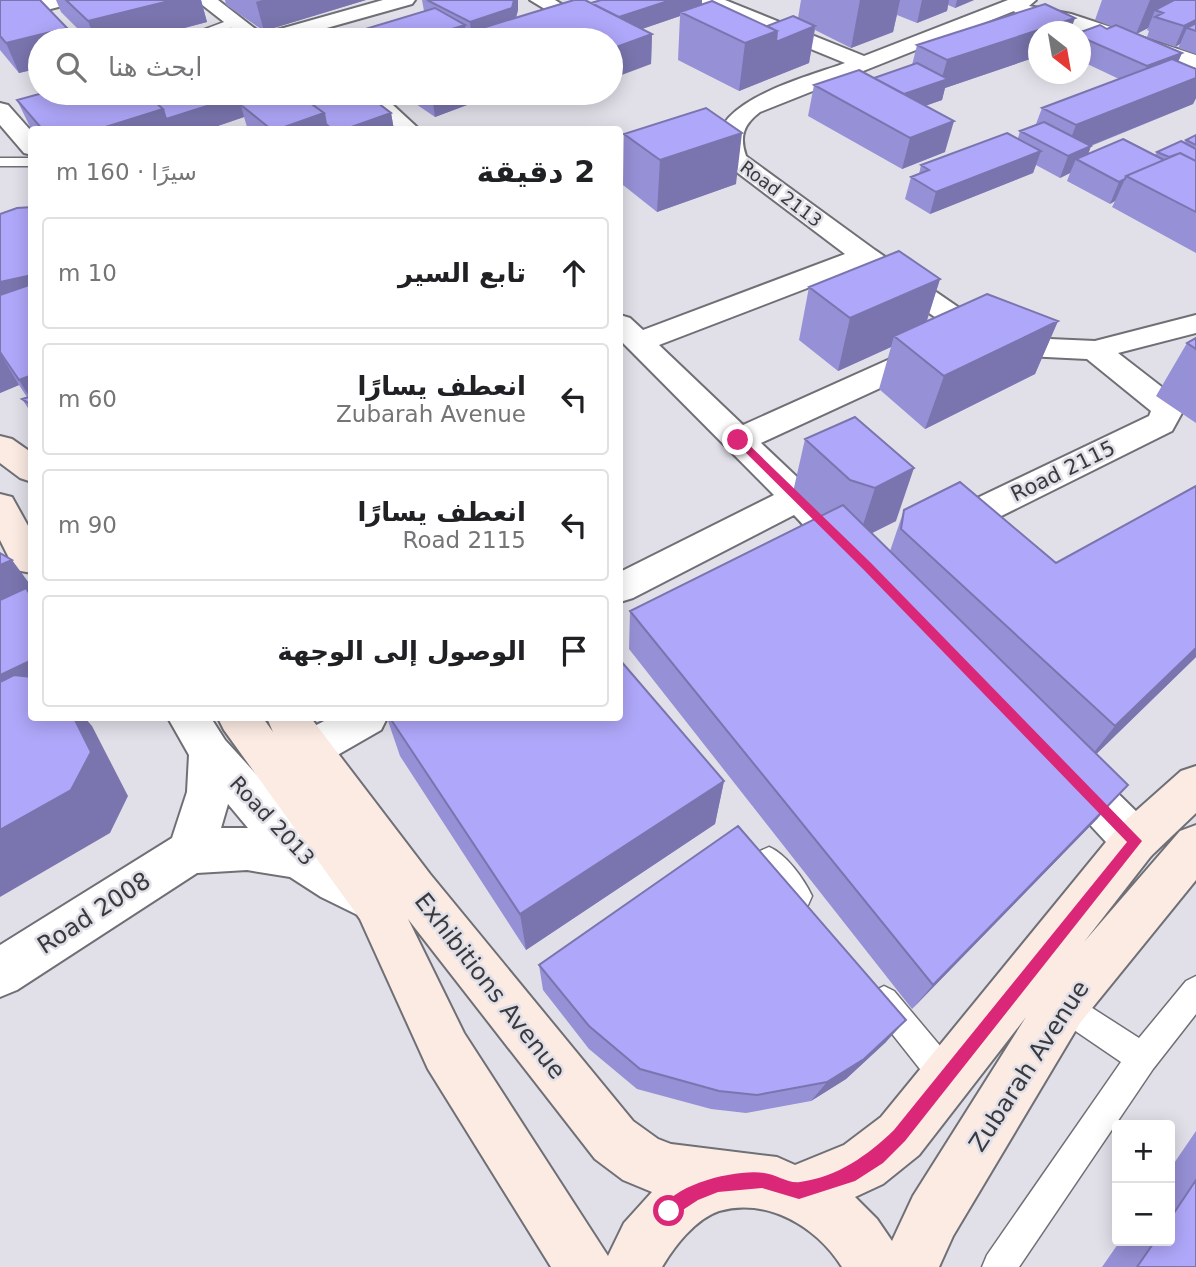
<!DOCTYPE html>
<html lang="ar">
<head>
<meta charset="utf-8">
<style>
  :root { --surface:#fff; --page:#f2f2f2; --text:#202124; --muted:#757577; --line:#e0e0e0 }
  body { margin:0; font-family:"DejaVu Sans",Cairo,sans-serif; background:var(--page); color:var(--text); direction:rtl }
  .controls { position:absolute; right:21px; bottom:21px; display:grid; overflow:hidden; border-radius:7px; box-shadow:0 4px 18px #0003 }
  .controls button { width:63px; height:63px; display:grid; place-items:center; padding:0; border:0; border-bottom:2px solid var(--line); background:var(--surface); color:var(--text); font:35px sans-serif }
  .compass { position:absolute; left:1028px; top:21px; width:63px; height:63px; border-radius:50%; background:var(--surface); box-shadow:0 4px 18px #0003; rotate:149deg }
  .stop { position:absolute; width:21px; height:21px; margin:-16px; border:5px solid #db2777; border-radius:50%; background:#fff }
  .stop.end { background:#db2777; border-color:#fff; box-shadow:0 2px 7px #0008 }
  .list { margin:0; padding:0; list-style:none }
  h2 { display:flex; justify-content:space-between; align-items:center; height:91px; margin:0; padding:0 28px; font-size:30px }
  h2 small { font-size:23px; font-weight:400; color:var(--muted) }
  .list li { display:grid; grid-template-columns:46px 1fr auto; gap:21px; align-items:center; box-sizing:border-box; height:112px; margin:0 14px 14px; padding:0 14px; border:2px solid var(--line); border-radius:7px }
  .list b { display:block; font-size:26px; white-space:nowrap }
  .list p { margin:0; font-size:23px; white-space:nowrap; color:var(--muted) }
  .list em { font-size:23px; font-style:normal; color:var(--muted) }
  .icon { flex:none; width:38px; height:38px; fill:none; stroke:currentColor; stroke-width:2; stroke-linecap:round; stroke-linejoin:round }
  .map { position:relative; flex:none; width:1196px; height:1267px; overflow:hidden; direction:ltr }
  .search { position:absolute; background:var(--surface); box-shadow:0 4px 18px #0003; left:28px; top:28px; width:595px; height:77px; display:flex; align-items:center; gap:18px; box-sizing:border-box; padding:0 24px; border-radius:38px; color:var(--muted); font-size:26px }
  .panel { position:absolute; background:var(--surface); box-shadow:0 4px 18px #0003; left:28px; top:126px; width:595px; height:595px; border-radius:7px; direction:rtl }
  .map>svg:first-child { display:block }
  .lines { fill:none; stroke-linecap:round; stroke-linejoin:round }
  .lane-casing { stroke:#6f6f76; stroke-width:3 }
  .street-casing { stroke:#6f6f76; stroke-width:4 }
  .secondary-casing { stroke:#6f6f76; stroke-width:4 }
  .lane { fill:#fff; fill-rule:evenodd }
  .street { fill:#fff; fill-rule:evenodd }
  .secondary { fill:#fbebe3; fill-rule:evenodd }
  .wall { fill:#9690d6 }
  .shaded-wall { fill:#7a75ae }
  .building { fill:#afa7f9; stroke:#7a75ae; stroke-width:2 }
  .route { fill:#db2777 }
  .labels { text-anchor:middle; stroke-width:5; stroke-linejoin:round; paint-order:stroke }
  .far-street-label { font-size:18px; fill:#3a3a3d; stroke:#e1e0e9 }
  .street-label { font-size:21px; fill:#3a3a3d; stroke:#e1e0e9 }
  .near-street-label { font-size:24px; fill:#3a3a3d; stroke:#e1e0e9 }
</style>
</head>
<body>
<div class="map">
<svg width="1196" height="1267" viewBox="0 0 1196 1267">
  <rect width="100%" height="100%" fill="#e1e0e9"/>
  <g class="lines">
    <defs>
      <path id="lane" d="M232,19L238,23L236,26L193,40H176Z
        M0,158H32V166H0Z
        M769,847C786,854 804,879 812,896L808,905L798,909C780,902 763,877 756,860L760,851Z
        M1196,976V1014L1153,1069L1019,1267H982L987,1255L1121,1062L1052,1015L1047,1005L1052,995L1062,990L1072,995L1139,1038L1186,981Z
        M884,986L894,991L957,1066L961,1077L957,1088L946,1092L935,1088L874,1011L869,1001L874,991Z"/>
      <path id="street" d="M40,0H73L70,4L0,22V10Z
        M196,0H218L258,31L266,33L383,0H415L412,4L284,40H247Z
        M530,0H555L590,22L587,26H573Z
        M698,0H725L864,56L1008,0H1036L1029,6L1071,14L1196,55V68L1060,23L1017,15L1014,11L760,112C744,124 739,136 746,156L875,250L987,327L1027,338L1095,341L1196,315V333L1118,353L1176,398L1183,411L1172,431L955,539L942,543L929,539L924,530L929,521L1149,416L1151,411L1087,359L1026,356L967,339L862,267L659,345L743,425L919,346L930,344L941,346L945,353L941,360L761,443L869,545L874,555L869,565C838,574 814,535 794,515L633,598L620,602V572L774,495L620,340V315L630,318L643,330L845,254L726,164C686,106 809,77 845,63L701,4Z
        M358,93H380L420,130H395L360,99Z
        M0,103L8,105L32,132V155L24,153L0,125Z
        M168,718H211L225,740L321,845L353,867L392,886L399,902L392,918L376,924L321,897L290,877L247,870L197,873L17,990L0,997V945L172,838L187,792L189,755ZM228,804L248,828H221Z
        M330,718H387L381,730L327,761L312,766L297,761L291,748L297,735Z
        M1069,754L1084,760L1151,826L1157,841L1151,856L1135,862L1119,856L1054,786L1048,773L1054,760Z"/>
      <path id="secondary" d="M352,93H384L381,98L290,130H255L258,125Z
        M0,436L12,439L32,453V482L20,478L0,463Z
        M0,494L12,497L32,533V573L15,570L0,540Z
        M218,718H263L273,732L267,718H311L430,874L633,1121L658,1139L671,1144L777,1157L795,1165L844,1145L881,1117L1119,826L1181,771L1196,766V813L1151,856L1084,942L1180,831L1196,825V880L1080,1023L953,1236L939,1267H842C817,1227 767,1197 719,1211C695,1219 674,1247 662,1267H551L428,1069L360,919L224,730ZM408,919L595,1159L623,1180L652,1192L624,1223L608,1256L464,1033ZM1026,1017L913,1196L892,1241L877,1219L855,1197L883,1184L919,1155Z"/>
    </defs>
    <use href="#lane" class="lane-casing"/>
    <use href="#street" class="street-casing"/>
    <use href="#secondary" class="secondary-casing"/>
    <use href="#lane" class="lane"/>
    <use href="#street" class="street"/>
    <use href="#secondary" class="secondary"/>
  </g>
  <path class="wall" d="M0,0L67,28L72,40H40V68L19,73L0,50Z
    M56,0H201L207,22L139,40H89L61,12Z
    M225,0H366L264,31L226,5Z
    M422,0H518V10L516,18L591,3L702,4L767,26L798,18L801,0H974L955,8L948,5L947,11L917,23L897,15L893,32L851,48L815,30L809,63L739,91L678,60L680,16L642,29L652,34L651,64L611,40H468L466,39V40H329L424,11Z
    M1102,0H1196V54L1178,48L1180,44L1175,47L1147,37L1149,31L1147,30L1148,28L1137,34L1182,53L1178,61L1196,69V98L1193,104L1091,146L1088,154L1155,155L1157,152L1184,143L1186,140L1196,135V253L1112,207L1115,201L1110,204L1067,181L1070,173L1060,178L1036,165L1033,173L930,214L905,199L911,177L919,174L921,165L1018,138L1020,131L1036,124L1042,108L1119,79L1081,61V32L1107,29L1113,27L1095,20Z
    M1039,32V56L945,88L942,100L925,106L945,152L902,169L808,116L814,85L874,78L912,65L917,45Z
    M412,93H499L435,117L413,102Z
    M304,98L308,101L391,113L394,130H248L244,117L206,130H32V131L17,100Z
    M624,134L736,184L657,212L623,185Z
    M32,207V414L22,399L27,397L19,385L0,393V214Z
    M940,279L927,321H1058L1035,374L925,429L879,389L891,347L838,371L799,340L809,287Z
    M1196,338V423L1156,396L1187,343Z
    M855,417L896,521L872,533L890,551L904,510L1056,563L1196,486V657L1096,754L1098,818L912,1009L629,649L630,611L820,517L793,492L805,439Z
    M387,718H620L724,781L715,824L526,950L400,756Z
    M539,965L886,1042L846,1079L811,1101L746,1113L711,1109L637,1089L589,1049L543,990Z
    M1196,1131V1267H1102L1120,1241H1170V1169Z"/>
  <path class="shaded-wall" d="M173,0H201L207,22L139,40H95L88,21Z
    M262,0H366L264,31L256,2Z
    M514,0H518V10L513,28L479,29L480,39L472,40L470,22Z
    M671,0H702V9L680,12V16L610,40L608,21Z
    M860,0H900L893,32L851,48Z
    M922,0H949L947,11L917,23Z
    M957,0H974L955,8Z
    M1150,0H1174L1163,13L1155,10L1148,28L1136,34Z
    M1075,18L1070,32H1039V56L945,88L942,100L896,116L901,95L941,81L947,60Z
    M1196,20V31L1187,28L1180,44L1175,47L1184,26Z
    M465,25L466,40H416Z
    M815,26L809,63L739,91L745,43L777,31Z
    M67,28L72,40H40V68L19,73L6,43Z
    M652,34L651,64L611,79V49Z
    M1182,53L1173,74L1138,87L1147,66Z
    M1196,78V98L1193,104L1067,155L1065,154L1076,125Z
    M248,93H257L262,111L241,105L244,117L206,130H96L163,109Z
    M291,93H321L293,102Z
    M440,93H499L435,117L432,96Z
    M543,93H556L543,97Z
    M324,113L327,130H276Z
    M391,113L394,130H343Z
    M954,121L945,152L902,169L910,138Z
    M742,133L736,184L657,212L660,160Z
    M1091,146L1085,163L1076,159L1070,173L1060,178L1068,156Z
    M1041,151L1033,173L930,214L936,192Z
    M1125,179L1115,201L1110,204L1119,182Z
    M32,275V312H0V282Z
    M940,279L923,332L894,336L891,347L838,371L850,318Z
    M1058,321L1035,374L925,429L944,376Z
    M0,353L19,385L0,393Z
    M32,375V401L19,380Z
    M914,468L896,521L858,540L875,488Z
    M12,560L32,587V619L0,634V565Z
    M1196,648V657L1079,771L1115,726Z
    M32,660V718L0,742V675Z
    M74,718H85L92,726L128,796L110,833L0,897V830Z
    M724,781L715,824L526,950L520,914Z
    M1128,785L1098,818L912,1009L933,985Z
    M906,1020L886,1042L846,1079L811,1101L827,1082Z"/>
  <path class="building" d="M0,0H40L67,28L6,43L0,36Z
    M66,0H173L88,21Z
    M427,0H514L512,8L470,22Z
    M574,0H585L652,34L611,49V40H497L479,29Z
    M601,0H671L619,17L591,3Z
    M1174,0H1196V20L1184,26L1155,17L1163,13L1155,10Z
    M712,1L777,31L745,43L680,12Z
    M1045,4L1075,18L947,60L917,45Z
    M435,8L465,25L416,40H329Z
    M793,16L815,26L776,42L777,31L767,26Z
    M1196,23V31L1187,28Z
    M1100,25L1107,29L1116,25L1182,53L1147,66L1081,37V32Z
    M1172,59L1196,69V78L1076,125L1042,108Z
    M917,63L948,79L904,94L874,78Z
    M859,70L954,121L910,138L814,85Z
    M43,93H145L163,109L96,130H43L17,100Z
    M154,93H248L166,119L163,109L147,95Z
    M278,93H296L324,113L276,130H272L241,105Z
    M334,93H365L391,113L343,130H333L326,124L324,113L308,101Z
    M428,93H440L432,96Z
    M706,108L742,133L660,160L624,134Z
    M1044,122L1091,146L1068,156L1020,131Z
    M1007,133L1041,151L936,192L911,177L929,170L921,165Z
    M1196,135V145L1186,140Z
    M1123,139L1164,160L1126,176L1125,179L1119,182L1076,159Z
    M1181,141L1196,149V161L1180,153L1169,157L1157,152Z
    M1180,153L1196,161V212L1126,176Z
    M32,207V275L0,282V214L17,208Z
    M899,251L940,279L850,318L809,287Z
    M32,284V375L19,380L0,352V295Z
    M987,294L1058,321L944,376L894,336Z
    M1196,338V349L1187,343Z
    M32,396V405L22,399Z
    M855,417L914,468L875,488L850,480L805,439Z
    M960,482L1056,563L1196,486V648L1115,726L901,529L904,510Z
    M843,505L1128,785L933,985L630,611Z
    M0,553L12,560L0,565Z
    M26,588L32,598V660L0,675V600Z
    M620,660L724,781L520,914L390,718H620Z
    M14,675L32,677V718H74L91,752L71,790L0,830V682Z
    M738,826L906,1020L864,1059L827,1082L757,1095L719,1091L640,1069L589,1026L539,965Z
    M1196,1180V1267H1137L1155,1241H1170V1219Z"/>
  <path class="route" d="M735,438H742L871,563L1142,841L905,1141L883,1163L855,1181L799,1199L762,1188L718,1192L698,1200L669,1219L664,1217L661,1211C672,1184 737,1169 764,1173C775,1174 789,1184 800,1182C838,1177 868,1155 894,1130L1127,842L863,569L735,442Z"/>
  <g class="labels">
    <g class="far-street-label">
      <text transform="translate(781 194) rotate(37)" y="6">Road 2113</text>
    </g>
    <g class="street-label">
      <text transform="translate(1063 471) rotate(-26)" y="7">Road 2115</text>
      <text transform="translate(272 821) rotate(47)" y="7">Road 2013</text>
    </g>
    <g class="near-street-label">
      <text transform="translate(94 913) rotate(-33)" y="8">Road 2008</text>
      <text transform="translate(490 986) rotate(52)" y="8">Exhibitions Avenue</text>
      <text transform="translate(1029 1066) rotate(-57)" y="8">Zubarah Avenue</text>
    </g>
  </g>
</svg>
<div class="controls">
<button>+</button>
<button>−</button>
</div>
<svg class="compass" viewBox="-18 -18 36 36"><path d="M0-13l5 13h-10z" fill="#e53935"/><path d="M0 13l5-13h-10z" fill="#757577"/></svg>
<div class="stop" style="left:669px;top:1211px"></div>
<div class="stop end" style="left:738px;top:440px"></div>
<div class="search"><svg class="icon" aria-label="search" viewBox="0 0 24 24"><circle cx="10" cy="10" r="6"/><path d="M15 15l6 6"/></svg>ابحث هنا</div>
<section class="panel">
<h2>2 دقيقة<small>سيرًا · 160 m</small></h2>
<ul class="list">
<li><svg class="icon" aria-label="ahead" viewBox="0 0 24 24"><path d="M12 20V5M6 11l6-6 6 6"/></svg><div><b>تابع السير</b></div><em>10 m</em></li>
<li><svg class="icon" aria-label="left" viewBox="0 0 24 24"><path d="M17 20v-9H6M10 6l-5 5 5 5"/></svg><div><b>انعطف يسارًا</b><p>Zubarah Avenue</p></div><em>60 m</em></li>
<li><svg class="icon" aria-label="left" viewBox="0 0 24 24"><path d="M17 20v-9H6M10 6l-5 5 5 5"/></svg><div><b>انعطف يسارًا</b><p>Road 2115</p></div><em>90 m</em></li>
<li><svg class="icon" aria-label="arrive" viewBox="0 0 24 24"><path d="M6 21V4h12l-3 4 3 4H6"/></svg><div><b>الوصول إلى الوجهة</b></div></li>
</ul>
</section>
</div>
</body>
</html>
